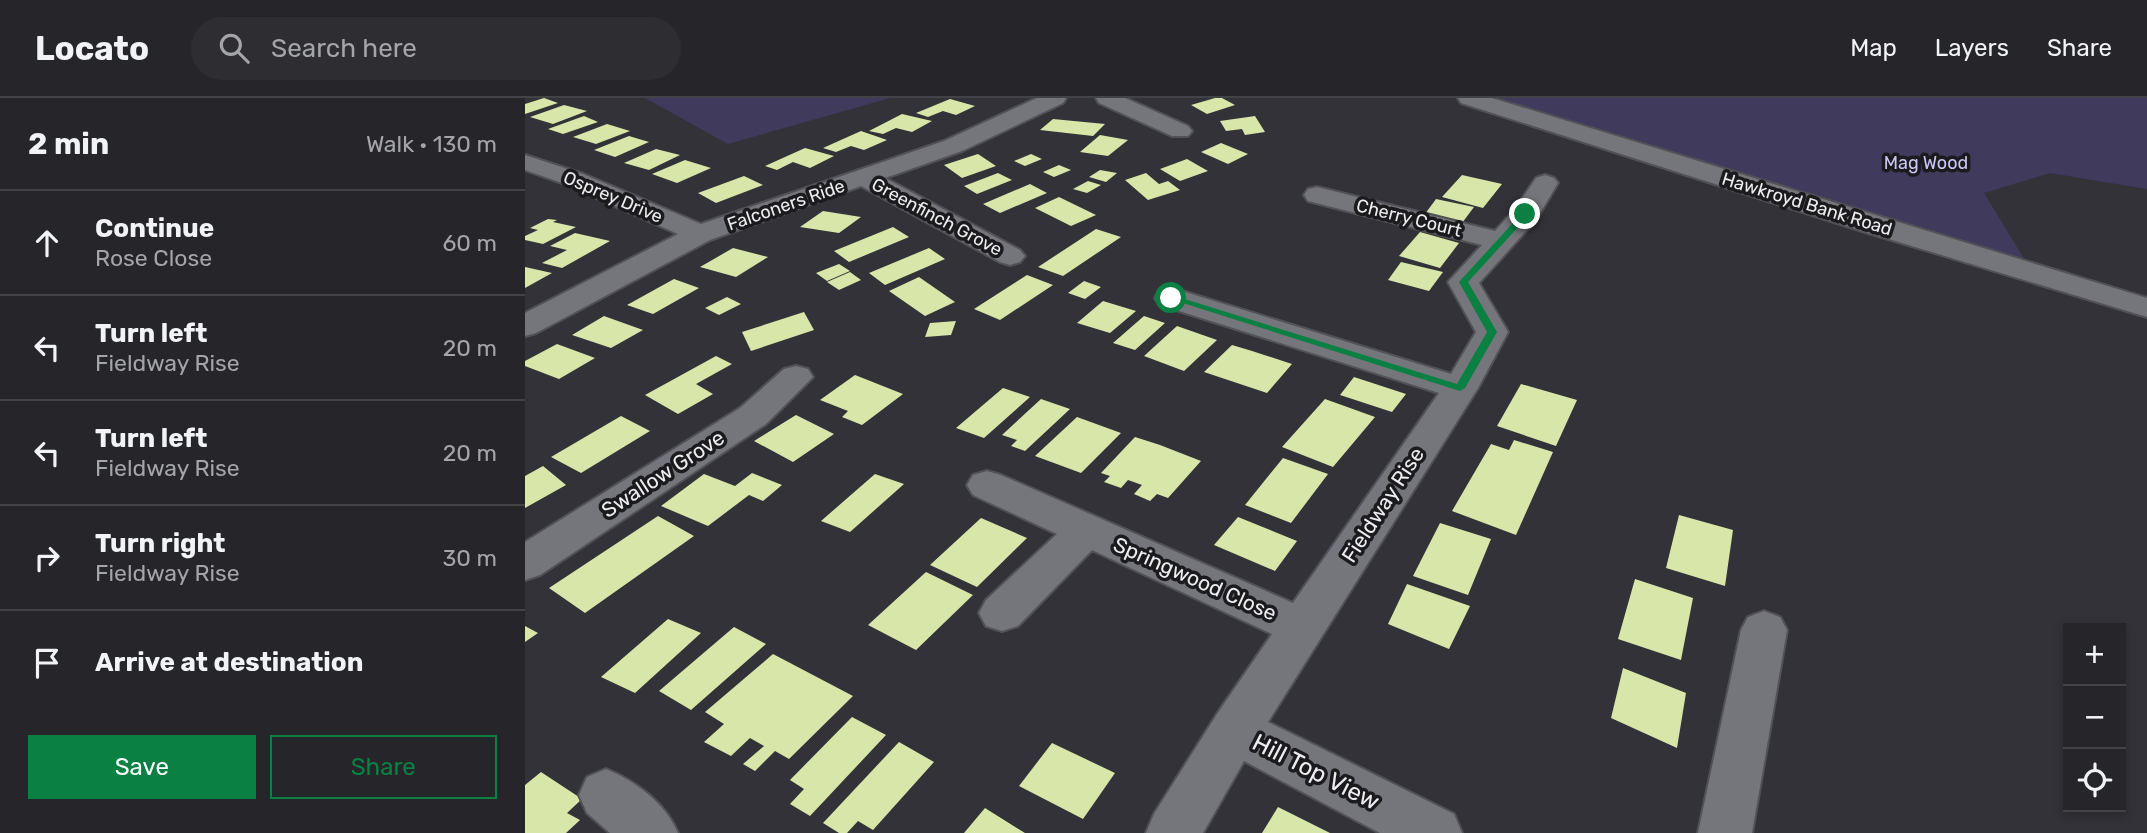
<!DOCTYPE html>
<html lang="en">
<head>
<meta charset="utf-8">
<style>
  :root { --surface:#26262a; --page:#2e2e32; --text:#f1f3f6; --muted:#a4a5a8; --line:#424347; --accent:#0b8043 }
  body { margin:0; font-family:Rubik,sans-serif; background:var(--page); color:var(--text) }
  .controls { position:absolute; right:21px; bottom:21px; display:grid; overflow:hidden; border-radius:0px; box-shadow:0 4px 10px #0003 }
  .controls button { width:63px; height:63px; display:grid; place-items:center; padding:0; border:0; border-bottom:2px solid var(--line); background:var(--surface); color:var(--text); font:35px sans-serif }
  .stop { position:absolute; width:21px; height:21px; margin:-16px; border:5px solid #0b8043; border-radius:50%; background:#fff }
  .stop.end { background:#0b8043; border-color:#fff; box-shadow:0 2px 7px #0008 }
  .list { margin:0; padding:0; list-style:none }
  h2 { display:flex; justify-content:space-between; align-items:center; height:91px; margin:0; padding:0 28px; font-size:30px }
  h2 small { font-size:23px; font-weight:400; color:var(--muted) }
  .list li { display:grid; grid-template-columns:46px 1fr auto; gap:21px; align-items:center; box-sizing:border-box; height:105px; padding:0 28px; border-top:2px solid var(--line) }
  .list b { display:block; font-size:26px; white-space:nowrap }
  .list p { margin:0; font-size:23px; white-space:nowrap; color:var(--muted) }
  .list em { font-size:23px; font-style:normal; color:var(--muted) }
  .actions { display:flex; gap:14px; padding:21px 28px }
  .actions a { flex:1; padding:16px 0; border:2px solid var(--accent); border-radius:0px; text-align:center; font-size:24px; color:var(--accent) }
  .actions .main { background:var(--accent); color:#fff }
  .icon { flex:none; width:38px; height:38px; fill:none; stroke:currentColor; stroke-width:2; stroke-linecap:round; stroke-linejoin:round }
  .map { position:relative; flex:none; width:1622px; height:735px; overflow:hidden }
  header { display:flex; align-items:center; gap:42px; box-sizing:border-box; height:98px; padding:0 35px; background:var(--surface); border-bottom:2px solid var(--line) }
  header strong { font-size:33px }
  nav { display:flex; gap:38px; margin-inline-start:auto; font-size:24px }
  .search { width:490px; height:63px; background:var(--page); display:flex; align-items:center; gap:18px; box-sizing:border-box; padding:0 24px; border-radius:38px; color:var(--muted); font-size:26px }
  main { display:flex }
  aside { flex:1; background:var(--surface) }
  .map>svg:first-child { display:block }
  .green { fill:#403b5d }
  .building { fill:#d8e6a9 }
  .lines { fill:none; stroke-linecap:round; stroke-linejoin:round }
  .minor-casing { stroke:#525156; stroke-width:4 }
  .minor { fill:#75757c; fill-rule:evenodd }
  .route { fill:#0b8043 }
  .labels { text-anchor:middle; stroke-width:7; stroke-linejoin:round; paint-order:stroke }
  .far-park-label { font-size:18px; fill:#c9c5f5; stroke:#1b1a1d }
  .far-street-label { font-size:18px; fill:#ededf1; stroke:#1b1a1d }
  .street-label { font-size:21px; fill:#ededf1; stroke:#1b1a1d }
  .near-street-label { font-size:24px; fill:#ededf1; stroke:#1b1a1d }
</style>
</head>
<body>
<header>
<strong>Locato</strong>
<div class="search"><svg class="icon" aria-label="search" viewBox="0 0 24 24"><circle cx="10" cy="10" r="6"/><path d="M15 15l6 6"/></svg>Search here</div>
<nav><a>Map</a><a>Layers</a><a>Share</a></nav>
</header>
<main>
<aside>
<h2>2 min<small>Walk · 130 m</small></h2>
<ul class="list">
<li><svg class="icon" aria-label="ahead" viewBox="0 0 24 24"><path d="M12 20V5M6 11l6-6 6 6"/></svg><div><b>Continue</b><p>Rose Close</p></div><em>60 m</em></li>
<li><svg class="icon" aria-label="left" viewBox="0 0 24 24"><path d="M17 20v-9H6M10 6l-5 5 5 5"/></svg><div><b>Turn left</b><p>Fieldway Rise</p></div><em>20 m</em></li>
<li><svg class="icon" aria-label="left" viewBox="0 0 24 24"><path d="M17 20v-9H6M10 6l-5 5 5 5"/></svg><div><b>Turn left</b><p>Fieldway Rise</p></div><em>20 m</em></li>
<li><svg class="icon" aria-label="right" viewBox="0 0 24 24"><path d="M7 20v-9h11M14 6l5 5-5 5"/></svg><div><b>Turn right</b><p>Fieldway Rise</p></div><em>30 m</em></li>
<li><svg class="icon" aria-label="arrive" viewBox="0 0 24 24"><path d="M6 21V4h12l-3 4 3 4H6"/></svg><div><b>Arrive at destination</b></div></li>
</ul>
<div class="actions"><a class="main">Save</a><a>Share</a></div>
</aside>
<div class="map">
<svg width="1622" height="735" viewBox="0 0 1622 735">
  <rect width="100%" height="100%" fill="#333238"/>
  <path class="green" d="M120,0H365L203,46Z
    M968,0H1622V91L1525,75L1459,95L1501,164Z"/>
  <path class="building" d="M19,0L33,5L0,16V6Z
    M690,0H697L710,7L682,16L666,7Z
    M425,1L450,8L431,17L418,13L403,19L391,15Z
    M39,7L62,13L28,26L5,19Z
    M377,16L407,23L387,34L371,30L358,36L344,33Z
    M59,18L73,24L38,36L23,31Z
    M730,18L740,34L720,37L717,31L701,33L695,23Z
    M528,21L580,26L568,38L515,32Z
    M82,26L105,33L71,46L48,39Z
    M336,33L362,42L339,52L326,48L311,54L298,50Z
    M575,37L603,42L583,58L555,54Z
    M104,38L124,44L90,59L69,52Z
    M696,45L723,56L703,66L676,54Z
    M280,50L309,58L285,70L268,64L252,72L240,68Z
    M131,51L155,57L124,72L99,65Z
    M453,56L471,68L437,80L419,67Z
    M506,56L517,61L500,68L489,63Z
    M662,61L683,73L655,83L635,71Z
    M160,62L186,70L152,85L127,76Z
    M534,67L546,72L529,79L518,74Z
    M575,72L592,75L581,84L564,79Z
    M473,75L487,82L452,96L439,88Z
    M621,75L634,86L643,83L655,92L623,102L600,82Z
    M937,77L977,86L958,110L917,99Z
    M219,78L238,87L191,105L173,95Z
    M563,83L576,87L562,95L548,91Z
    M505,86L522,95L475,115L458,106Z
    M534,99L571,117L546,128L510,110Z
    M911,101L949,109L937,125L900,116Z
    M298,113L336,119L314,135L275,129Z
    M23,121L32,122L28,124L51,129L18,146L0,142V138L13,132L5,130Z
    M368,129L384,139L324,164L309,153Z
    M571,131L596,139L538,178L513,169Z
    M895,134L934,145L915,170L874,158Z
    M50,135L85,143L37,170L17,165L42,152L25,148Z
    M208,150L243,159L211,179L175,169Z
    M404,150L420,161L360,187L344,175Z
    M876,164L918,174L904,193L863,182Z
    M314,166L325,173L302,183L291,175Z
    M0,169L27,175L0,190Z
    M325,174L336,182L314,192L302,184Z
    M502,177L528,187L475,222L449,211Z
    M394,179L430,204L400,218L364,193Z
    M149,181L174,190L128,216L102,207Z
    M559,183L576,189L560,201L543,195Z
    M202,199L216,206L194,217L180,210Z
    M578,203L611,213L585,235L552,225Z
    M279,214L289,232L226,253L217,234Z
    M79,218L118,232L86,250L47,237Z
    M619,218L640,225L610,252L588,245Z
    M431,223L426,237L400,239L405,225Z
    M652,228L692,242L659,273L619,258Z
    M32,246L70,260L34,281L0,268V263Z
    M707,247L727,253L767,266L742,295L679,274Z
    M191,258L207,266L171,286L188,296L153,316L120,297Z
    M330,277L378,296L337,327L317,319L323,313L295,302Z
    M829,279L881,296L867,314L815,297Z
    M996,286L1052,302L1031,348L972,328Z
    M478,290L505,299L459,340L431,330Z
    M516,301L545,311L500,353L486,348L492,342L477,337Z
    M800,301L850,319L808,369L757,349Z
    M271,317L309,336L268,364L229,343Z
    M96,318L125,333L56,375L26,359Z
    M552,319L596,335L556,375L510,358Z
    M610,339L635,347L676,363L643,400L632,396L625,403L609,396L617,387L603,382L596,390L579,384L585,378L576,375Z
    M989,342L1028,354L991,437L927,413L966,346L984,352Z
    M758,360L803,376L766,425L720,407Z
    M18,368L41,387L0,410V378Z
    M227,375L257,387L238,403L224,397L183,428L136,408L179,376L210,388Z
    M350,376L379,386L325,434L296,423Z
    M1154,417L1208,432L1200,488L1141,470Z
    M133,418L169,438L60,515L24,490Z
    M713,419L772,443L750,473L689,447Z
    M456,420L502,440L452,489L405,467Z
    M915,425L966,441L943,497L888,478Z
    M401,474L448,497L391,552L343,527Z
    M1110,481L1168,500L1156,562L1093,541Z
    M882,486L945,508L924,551L863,526Z
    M143,521L176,535L110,595L76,579Z
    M0,528L13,535L0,544Z
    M209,529L241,546L166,612L134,593Z
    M248,556L328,598L264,661L250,653L230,673L218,666L239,648L225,640L206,658L179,644L199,626L180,614Z
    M1098,570L1161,595L1152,650L1086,620Z
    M327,619L361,637L285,718L265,706L279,691L265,682Z
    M374,644L409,664L348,732L333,723L322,735H314L298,725Z
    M527,645L590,675L558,721L494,688Z
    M16,674L57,701L42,715L55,722L41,735H0V687Z
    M753,709L805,735H737Z
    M460,710L500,735H439Z"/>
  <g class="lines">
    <defs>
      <path id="minor" d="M512,0H541L538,5L437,53L360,80L495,152L500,158L495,164L485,167L475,164L336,88L185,142L11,235L0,238V215L153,136L40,86L0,72V57L58,76L176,126L419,43Z
        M571,0H600L663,28L667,33L663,38H647L574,5Z
        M933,0H967L1622,200V219L1337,133L936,5Z
        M1020,77L1029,80L1033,85L1011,122L954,185L983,234L953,290L743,624L929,716L937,735H855L719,663L678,735H621L629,716L692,616L747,536L567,452L493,528L477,533L461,528L454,515L461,502L532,436L448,397L442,387L448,377L462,373L476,377L768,505L914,295L635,207L630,200L635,193L646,191L657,193L926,276L951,234L923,184L957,147L783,103L779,97L783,91L792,89L970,133L990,111L1011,80Z
        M271,268L283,271L288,279L241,326L15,477L0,482V444L215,310L259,271Z
        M1239,513L1255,519L1262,532L1227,735H1173L1216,532L1223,519Z
        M81,671C111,683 141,706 153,735H85L62,715L54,697L62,679Z"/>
    </defs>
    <use href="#minor" class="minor-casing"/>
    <use href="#minor" class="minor"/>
  </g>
  <path class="route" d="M998,114L1005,116L943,184L972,234L940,290L935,293L642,200L650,198L932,286L962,234L934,184Z"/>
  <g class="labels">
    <g class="far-park-label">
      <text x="1401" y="71">Mag Wood</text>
    </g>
    <g class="far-street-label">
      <text transform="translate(88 99) rotate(23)" y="6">Osprey Drive</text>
      <text transform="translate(1282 106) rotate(17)" y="6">Hawkroyd Bank Road</text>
      <text transform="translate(261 107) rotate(-19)" y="6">Falconers Ride</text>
      <text transform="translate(412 119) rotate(28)" y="6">Greenfinch Grove</text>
      <text transform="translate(884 120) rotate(14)" y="6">Cherry Court</text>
    </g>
    <g class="street-label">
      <text transform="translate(138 376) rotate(-33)" y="7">Swallow Grove</text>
      <text transform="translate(858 407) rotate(-57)" y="7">Fieldway Rise</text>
      <text transform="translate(670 481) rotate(24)" y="7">Springwood Close</text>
    </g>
    <g class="near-street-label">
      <text transform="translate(791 674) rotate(27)" y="8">Hill Top View</text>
    </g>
  </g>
</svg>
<div class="controls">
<button>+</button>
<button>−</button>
<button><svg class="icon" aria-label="locate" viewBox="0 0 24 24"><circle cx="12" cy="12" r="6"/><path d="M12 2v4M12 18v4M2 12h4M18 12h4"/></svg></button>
</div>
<div class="stop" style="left:646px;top:200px"></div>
<div class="stop end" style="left:1000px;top:116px"></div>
</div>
</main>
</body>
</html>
